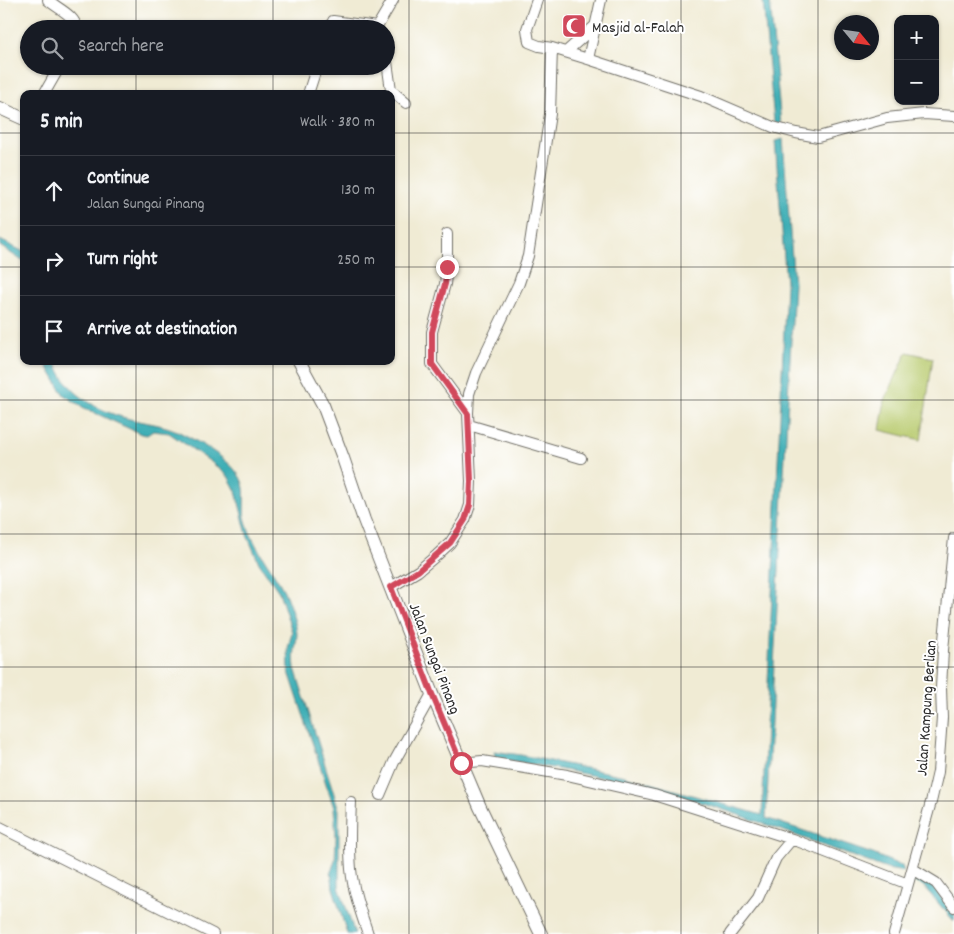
<!DOCTYPE html>
<html lang="en">
<head>
<meta charset="utf-8">
<style>
  :root { --surface:#171b24; --page:#20242c; --text:#f1f3f6; --muted:#9ea1a6; --line:#363941 }
  body { margin:0; font-family:Dekko,sans-serif; background:var(--page); color:var(--text) }
  .controls { position:absolute; right:15px; top:15px; display:grid; overflow:hidden; border-radius:10px; box-shadow:0 1px 4px #0004 }
  .controls button { width:45px; height:45px; display:grid; place-items:center; padding:0; border:0; border-bottom:1px solid var(--line); background:var(--surface); color:var(--text); font:25px sans-serif }
  .compass { position:absolute; left:834px; top:15px; width:45px; height:45px; border-radius:50%; background:var(--surface); box-shadow:0 1px 4px #0004; rotate:119deg }
  .stop { position:absolute; width:15px; height:15px; margin:-11px; border:4px solid #d1495b; border-radius:50%; background:#fff }
  .stop.end { background:#d1495b; border-color:#fff; box-shadow:0 1px 5px #0008 }
  .list { margin:0; padding:0; list-style:none }
  h2 { display:flex; justify-content:space-between; align-items:center; height:65px; margin:0; padding:0 20px; font-size:21px }
  h2 small { font-size:16px; font-weight:400; color:var(--muted) }
  .list li { display:grid; grid-template-columns:32px 1fr auto; gap:15px; align-items:center; box-sizing:border-box; height:70px; padding:0 20px; border-top:1px solid var(--line) }
  .list b { display:block; font-size:19px; white-space:nowrap }
  .list p { margin:0; font-size:16px; white-space:nowrap; color:var(--muted) }
  .list em { font-size:16px; font-style:normal; color:var(--muted) }
  .icon { flex:none; width:28px; height:28px; fill:none; stroke:currentColor; stroke-width:2; stroke-linecap:round; stroke-linejoin:round }
  .map { position:relative; flex:none; width:954px; height:934px; overflow:hidden }
  .search { position:absolute; background:var(--surface); box-shadow:0 1px 4px #0004; left:20px; top:20px; width:375px; height:55px; display:flex; align-items:center; gap:12px; box-sizing:border-box; padding:0 18px; border-radius:28px; color:var(--muted); font-size:19px }
  .panel { position:absolute; background:var(--surface); box-shadow:0 1px 4px #0004; left:20px; top:90px; width:375px; height:275px; border-radius:10px }
  .map>svg:first-child { display:block }
  .green { fill:#b8ca6d; stroke:#727a4c }
  .water { fill:#3caeb5; stroke:#346c70 }
  .lines { fill:none; stroke-linecap:round; stroke-linejoin:round }
  .canal { stroke:#3caeb5; stroke-width:10 }
  .minor-casing { stroke:#706e66; stroke-width:12 }
  .tertiary-casing { stroke:#706e66; stroke-width:14 }
  .minor { stroke:#fff; stroke-width:10 }
  .tertiary { stroke:#fff; stroke-width:12 }
  .route { stroke:#d1495b; stroke-width:6 }
  .grid { fill:none; stroke:#2b2b2b; stroke-width:1; stroke-opacity:0.55 }
  .labels { text-anchor:middle; stroke-width:4; stroke-linejoin:round; paint-order:stroke }
  .poi-label { font-size:16px; fill:#2b2b2b; stroke:#fff; text-anchor:start }
  .street-label { font-size:16px; fill:#2b2b2b; stroke:#fff }
</style>
</head>
<body>
<div class="map">
<svg width="954" height="934" viewBox="0 0 954 934">
  <rect width="100%" height="100%" fill="#fff"/>
  <filter id="ink" filterUnits="userSpaceOnUse"><feTurbulence type="fractalNoise" baseFrequency=".02" numOctaves="2"/><feDisplacementMap in="SourceGraphic" scale="10" xChannelSelector="R" yChannelSelector="G"/><feConvolveMatrix kernelMatrix="1 2 1 2 8 2 1 2 1" color-interpolation-filters="sRGB"/></filter>
  <filter id="wash" filterUnits="userSpaceOnUse"><feTurbulence type="fractalNoise" baseFrequency=".0096" numOctaves="4" result="noise"/><feDisplacementMap in="SourceGraphic" scale="20" xChannelSelector="R" yChannelSelector="G"/><feGaussianBlur stdDeviation="1.12" result="paint"/><feColorMatrix in="noise" values="0 0 0 0 0 0 0 0 0 0 0 0 0 0 0 0 0 1.4 0 .05"/><feComposite in="paint" operator="in"/></filter>
  <g filter="url(#wash)">
    <rect width="100%" height="100%" fill="#f0ebd4"/>
    <path class="green" d="M907,352L933,358L921,440L880,430L885,400Z"/>
    <path class="water" d="M763,0H770L781,125L774,122Z
      M783,139L794,284L766,818L873,854L902,866L904,872L887,869C815,843 743,814 669,793C612,778 553,768 495,758L494,751L521,755L625,776L762,815L786,284L775,141Z
      M0,240L24,252V262L0,246Z
      M44,361H56C63,389 93,408 119,416C137,422 158,423 175,430C192,438 223,455 235,470C250,488 242,498 245,517C251,545 271,566 284,591C288,600 297,625 297,634C296,648 293,653 295,668L339,810V887L355,934H347L333,888L331,872L335,860L336,837L334,808L289,672L288,648L292,632L279,592L259,563L247,535L236,491L228,476L211,462L169,433L153,431L147,435L141,434L84,408L64,395Z
      M923,881L929,882L954,914V921L924,887Z"/>
    <g class="lines">
      <path class="canal" d="M916,878L923,881"/>
    </g>
  </g>
  <g filter="url(#ink)">
    <g class="lines">
      <defs>
        <path id="minor" d="M48,0C58,9 75,15 77,29
          M537,0L527,29L529,42L539,46L552,48L588,59L701,96L773,127L796,133L818,137L887,118L924,114L954,116
          M330,29L333,21L377,27
          M378,29L377,27L393,0
          M566,52L596,25
          M386,55L391,90L406,103
          M588,59L601,0
          M44,94L60,66
          M308,94L317,66
          M447,234V267L445,284L432,332V364L468,413
          M469,425L581,458
          M391,587L418,571L437,555L450,543L465,520L470,505L471,481L468,413L469,394L476,373L519,283L528,256L550,114L552,48
          M461,763L482,761L567,775L654,795L792,839L908,884
          M380,795L394,762L432,694
          M351,802C350,825 349,847 351,869C353,891 361,913 368,934
          M0,827L213,934
          M913,869L936,883L954,907
          M730,934L758,898L776,858L792,839
          M894,934L931,802L938,772L942,718L941,688L943,650L954,538"/>
        <path id="tertiary" d="M0,108L24,119
          M299,361L323,405L343,458L364,520L432,694L480,807L541,934"/>
      </defs>
      <use href="#minor" class="minor-casing"/>
      <use href="#tertiary" class="tertiary-casing"/>
      <use href="#minor" class="minor"/>
      <use href="#tertiary" class="tertiary"/>
    </g>
  </g>
  <g class="lines" filter="url(#ink)">
    <path class="route" d="M447,267L445,284L432,332V364L468,414L471,481L470,505L465,520L450,543L418,571L391,587L432,694L461,763"/>
  </g>
  <path class="grid" d="M136,0V29M273,0V29M409,0V934M545,0V934M681,0V934M818,0V934M136,66V94M273,66V94M0,133H24M391,133H954M0,267H24M391,267H954M136,361V934M273,361V934M0,400H954M0,534H954M0,667H954M0,801H954"/>
  <defs>
    <symbol id="mosque-square" viewBox="-11 -11 22 22"><rect x="-9" y="-9" width="18" height="18" rx="4" fill="#d1495b" stroke="#fff"/><path d="M3.5-4.9A6 6 0 1 0 3.5 4.9A5 5 0 1 1 3.5-4.9Z" fill="#fff"/></symbol>
  </defs>
  <g fill-rule="evenodd">
    <use href="#mosque-square" x="560" y="12" width="28" height="28"/>
  </g>
  <g class="labels">
    <g class="poi-label">
      <text x="592" y="32">Masjid al-Falah</text>
    </g>
    <g class="street-label">
      <text transform="translate(436 658) rotate(69)" y="6">Jalan Sungai Pinang</text>
      <text transform="translate(925 708) rotate(-86)" y="6">Jalan Kampung Berlian</text>
    </g>
  </g>
</svg>
<div class="controls">
<button>+</button>
<button>−</button>
</div>
<svg class="compass" viewBox="-18 -18 36 36"><path d="M0-13l5 13h-10z" fill="#e53935"/><path d="M0 13l5-13h-10z" fill="#9ea1a6"/></svg>
<div class="stop" style="left:461px;top:763px"></div>
<div class="stop end" style="left:447px;top:267px"></div>
<div class="search"><svg class="icon" aria-label="search" viewBox="0 0 24 24"><circle cx="10" cy="10" r="6"/><path d="M15 15l6 6"/></svg>Search here</div>
<section class="panel">
<h2>5 min<small>Walk · 380 m</small></h2>
<ul class="list">
<li><svg class="icon" aria-label="ahead" viewBox="0 0 24 24"><path d="M12 20V5M6 11l6-6 6 6"/></svg><div><b>Continue</b><p>Jalan Sungai Pinang</p></div><em>130 m</em></li>
<li><svg class="icon" aria-label="right" viewBox="0 0 24 24"><path d="M7 20v-9h11M14 6l5 5-5 5"/></svg><div><b>Turn right</b></div><em>250 m</em></li>
<li><svg class="icon" aria-label="arrive" viewBox="0 0 24 24"><path d="M6 21V4h12l-3 4 3 4H6"/></svg><div><b>Arrive at destination</b></div></li>
</ul>
</section>
</div>
</body>
</html>
